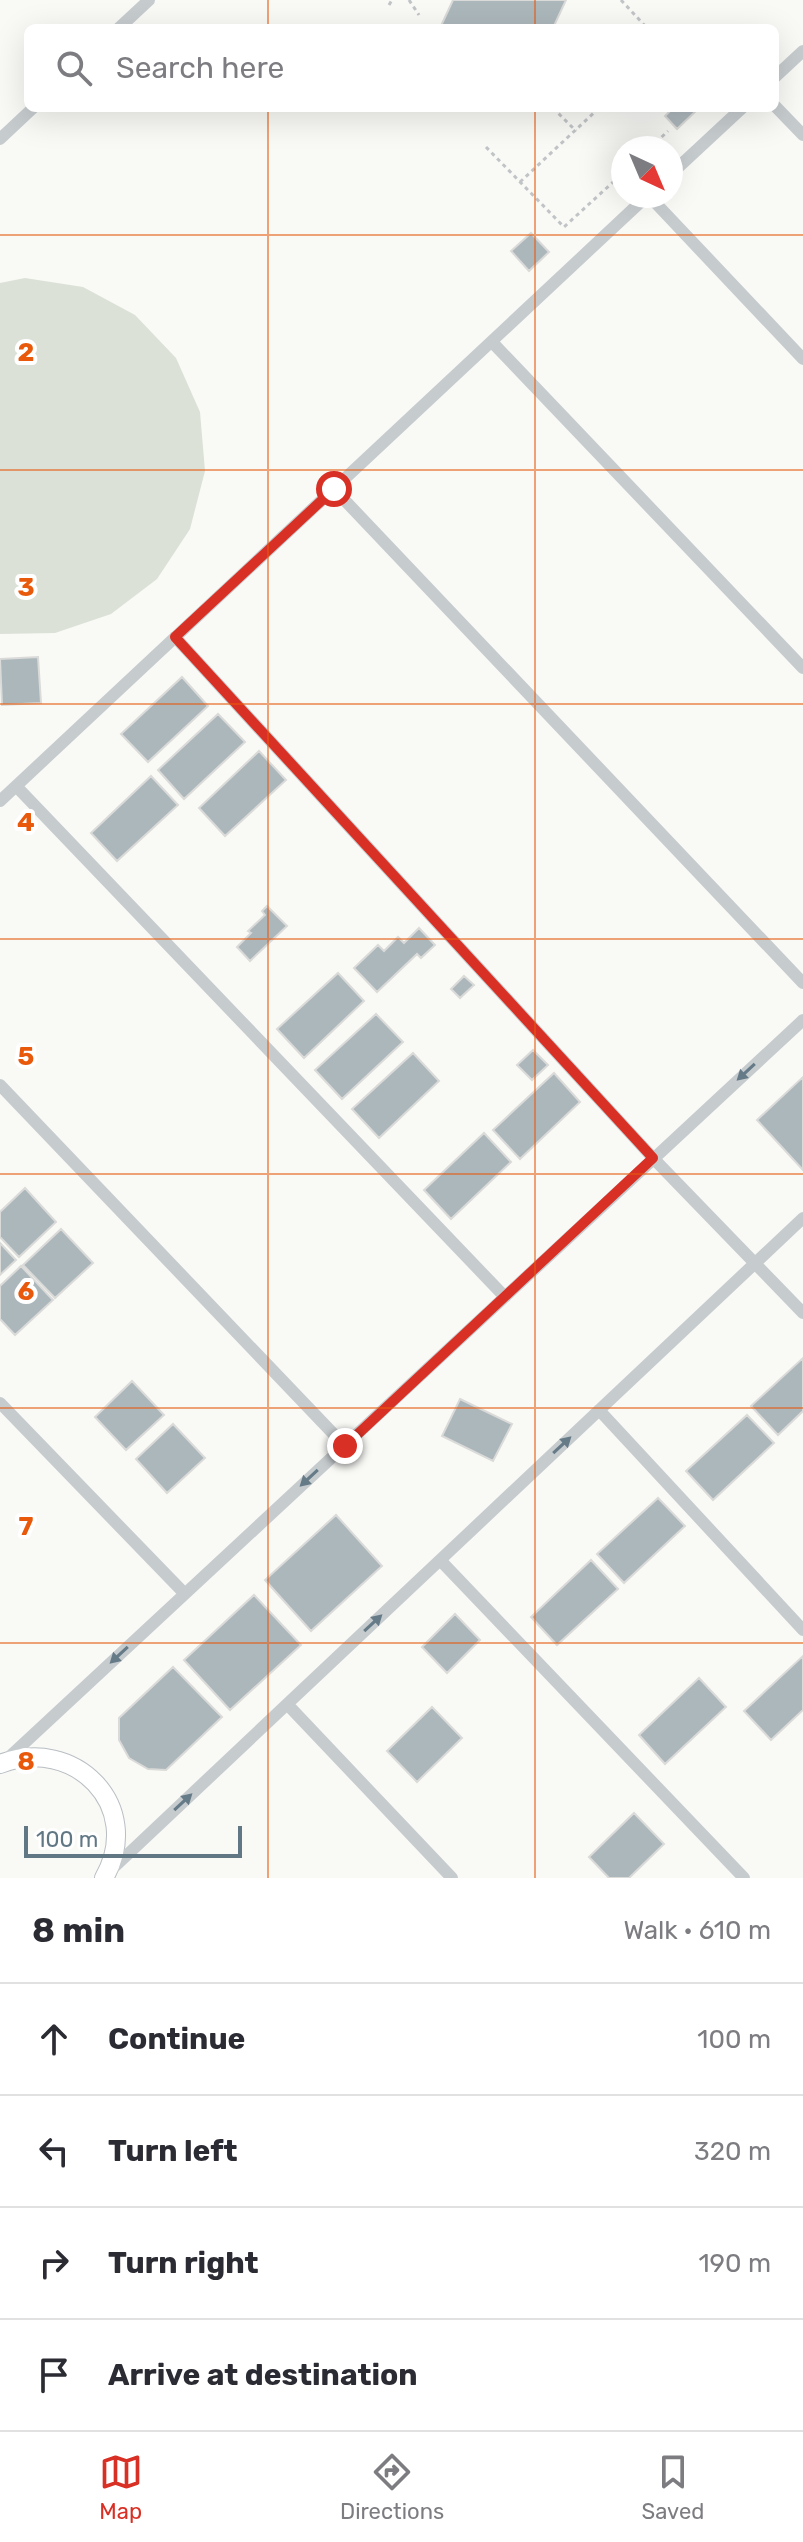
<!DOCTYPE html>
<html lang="en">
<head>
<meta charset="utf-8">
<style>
  :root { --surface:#fff; --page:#f2f2f3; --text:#2b2b33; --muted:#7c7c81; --line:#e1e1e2; --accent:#d93025 }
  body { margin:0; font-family:Rubik,sans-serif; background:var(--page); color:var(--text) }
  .compass { position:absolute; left:611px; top:136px; width:72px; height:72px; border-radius:50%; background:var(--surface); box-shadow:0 8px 32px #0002; rotate:136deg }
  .scale { position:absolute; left:24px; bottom:20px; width:218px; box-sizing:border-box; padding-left:8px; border:4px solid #617784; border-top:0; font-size:22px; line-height:28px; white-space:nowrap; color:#617784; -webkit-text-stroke:6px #fff; paint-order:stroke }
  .stop { position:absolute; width:24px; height:24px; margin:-18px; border:6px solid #d93025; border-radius:50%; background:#fff }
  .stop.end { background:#d93025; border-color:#fff; box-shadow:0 2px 8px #0008 }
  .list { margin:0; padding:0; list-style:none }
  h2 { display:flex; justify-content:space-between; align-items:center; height:104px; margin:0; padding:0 32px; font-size:34px }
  h2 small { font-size:26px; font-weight:400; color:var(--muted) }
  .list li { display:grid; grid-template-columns:52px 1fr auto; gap:24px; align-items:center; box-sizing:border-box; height:112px; padding:0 32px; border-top:2px solid var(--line) }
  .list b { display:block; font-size:30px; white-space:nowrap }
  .list em { font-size:26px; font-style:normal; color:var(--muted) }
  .icon { flex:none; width:44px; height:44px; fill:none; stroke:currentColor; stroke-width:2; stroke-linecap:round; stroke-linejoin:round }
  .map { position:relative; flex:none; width:803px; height:1878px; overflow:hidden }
  .search { position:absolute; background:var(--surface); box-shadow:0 8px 32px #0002; left:24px; right:24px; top:24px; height:88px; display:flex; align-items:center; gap:20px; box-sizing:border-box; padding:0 28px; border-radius:12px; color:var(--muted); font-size:30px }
  .sheet { height:552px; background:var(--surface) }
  nav { display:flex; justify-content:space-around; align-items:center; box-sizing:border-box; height:112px; border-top:2px solid var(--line); background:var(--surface); font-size:22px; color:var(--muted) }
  nav a { display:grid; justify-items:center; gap:4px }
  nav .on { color:var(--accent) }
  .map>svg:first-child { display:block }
  .green { fill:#dbe1d6 }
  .building { fill:#acb7bc; stroke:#dadad8; stroke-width:2 }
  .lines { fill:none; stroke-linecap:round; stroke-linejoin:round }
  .secondary-casing { stroke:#b8bec3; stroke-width:20 }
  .path { stroke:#c1c4c6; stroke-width:3; stroke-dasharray:4 4; stroke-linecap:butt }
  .street { stroke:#c6cbce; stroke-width:12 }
  .secondary { stroke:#fff; stroke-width:18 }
  .oneway { fill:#667b88 }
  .route { stroke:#d93025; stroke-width:10 }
  .grid { fill:none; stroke:#e8590c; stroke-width:2; stroke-opacity:0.55 }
  .grid-label { font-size:26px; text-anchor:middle; font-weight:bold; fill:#e8590c; stroke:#fff; stroke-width:8; stroke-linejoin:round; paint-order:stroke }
</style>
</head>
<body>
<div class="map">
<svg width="803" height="1878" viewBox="0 0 803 1878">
  <rect width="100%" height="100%" fill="#f9f9f6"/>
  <path class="green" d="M25,278L83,287L135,315L176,358L200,412L205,471L190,529L157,579L111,614L55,633L0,634V283Z"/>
  <path class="building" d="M453,0H566L553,28H440Z
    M673,108H699L677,129L665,116Z
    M531,233L549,252L529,271L511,251Z
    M38,657L41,703L2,705L0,659Z
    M182,677L208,706L148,762L121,734Z
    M218,714L245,742L184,799L158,770Z
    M259,751L286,780L225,836L199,808Z
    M151,776L178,805L117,861L91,833Z
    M267,906L287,926L250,961L237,947L251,933L248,931L265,915L262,911Z
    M419,928L435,945L421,958L417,954L377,992L354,968L378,945L384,951L398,937L404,943Z
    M338,973L364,1001L304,1058L277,1029Z
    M464,976L474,985L460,998L451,989Z
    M376,1014L403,1042L342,1099L315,1070Z
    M533,1050L548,1065L532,1080L517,1065Z
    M413,1053L439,1081L379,1138L352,1109Z
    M554,1073L580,1102L520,1159L493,1130Z
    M803,1077V1170L757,1120Z
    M484,1133L511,1162L451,1219L424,1190Z
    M25,1188L56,1222L19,1257L0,1237V1212Z
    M61,1229L93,1263L55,1298L23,1265Z
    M0,1243L16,1260L0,1275Z
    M21,1266L53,1300L15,1335L0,1319V1286Z
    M803,1358V1411L778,1435L751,1406Z
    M132,1381L164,1415L126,1450L95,1417Z
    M460,1399L512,1424L493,1461L442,1436Z
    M747,1415L774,1443L713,1500L686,1471Z
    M173,1424L205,1458L167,1493L136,1459Z
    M658,1498L685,1526L624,1583L597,1554Z
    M336,1515L382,1566L311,1631L265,1580Z
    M591,1560L618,1589L557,1645L531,1617Z
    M254,1595L301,1645L230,1710L184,1660Z
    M455,1614L480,1640L447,1673L422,1647Z
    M803,1656V1710L771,1740L744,1711Z
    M173,1667L222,1717L166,1770L148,1769L129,1758L119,1740V1718Z
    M699,1678L726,1707L665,1764L639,1735Z
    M432,1707L462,1738L417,1782L387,1751Z
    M634,1813L664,1844L629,1878H609L589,1857Z"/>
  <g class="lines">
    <defs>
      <path id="secondary" d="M0,1764C74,1735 145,1806 104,1878"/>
    </defs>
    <use href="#secondary" class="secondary-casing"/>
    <path class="path" d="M409,0L419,15
      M621,0L647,28
      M389,5L392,0
      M553,108L576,131
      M486,147L564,227L623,173
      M650,148L668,131
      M520,182L599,108"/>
    <path class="street" d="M119,28L149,0
      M775,77L803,51
      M775,106L803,135
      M0,139L33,108
      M671,174L742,108
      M649,196L803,359
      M492,342L803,668
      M334,489L803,983
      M175,637L653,1158L803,1313
      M16,786L505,1297
      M0,801L647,196
      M0,1085L345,1446
      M0,1403L185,1594
      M599,1410L803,1630
      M440,1560L744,1878
      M287,1704L452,1878
      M5,1761L803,1020
      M109,1872L803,1218"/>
    <use href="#secondary" class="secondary"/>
  </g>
  <defs><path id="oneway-solid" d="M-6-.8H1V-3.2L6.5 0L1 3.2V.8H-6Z" transform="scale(2)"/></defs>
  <g class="oneway">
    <use href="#oneway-solid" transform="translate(746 1072) rotate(137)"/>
    <use href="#oneway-solid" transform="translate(562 1445) rotate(-43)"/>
    <use href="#oneway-solid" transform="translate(309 1478) rotate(137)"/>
    <use href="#oneway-solid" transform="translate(373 1623) rotate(-43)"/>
    <use href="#oneway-solid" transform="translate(119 1655) rotate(137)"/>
    <use href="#oneway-solid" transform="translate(183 1802) rotate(-43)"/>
  </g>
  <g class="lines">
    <path class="route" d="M334,489L175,637L653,1158L345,1446"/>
  </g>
  <path class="grid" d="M268,0V28M535,0V28M268,108V1878M535,108V1878M0,235H803M0,470H803M0,704H803M0,939H803M0,1174H803M0,1408H803M0,1643H803"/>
  <g class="grid-label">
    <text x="26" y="361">2</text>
    <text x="26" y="596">3</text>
    <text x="26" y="831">4</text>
    <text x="26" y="1065">5</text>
    <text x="26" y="1300">6</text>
    <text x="26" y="1535">7</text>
    <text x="26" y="1770">8</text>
  </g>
</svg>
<svg class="compass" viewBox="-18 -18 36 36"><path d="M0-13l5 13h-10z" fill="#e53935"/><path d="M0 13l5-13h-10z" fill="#7c7c81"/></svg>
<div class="scale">100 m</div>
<div class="stop" style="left:334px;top:489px"></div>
<div class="stop end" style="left:345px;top:1446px"></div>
<div class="search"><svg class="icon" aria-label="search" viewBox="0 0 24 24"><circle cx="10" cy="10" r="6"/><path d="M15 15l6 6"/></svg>Search here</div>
</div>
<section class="sheet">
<h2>8 min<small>Walk · 610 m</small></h2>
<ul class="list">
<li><svg class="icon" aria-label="ahead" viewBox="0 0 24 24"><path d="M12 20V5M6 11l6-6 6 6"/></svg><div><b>Continue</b></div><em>100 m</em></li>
<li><svg class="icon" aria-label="left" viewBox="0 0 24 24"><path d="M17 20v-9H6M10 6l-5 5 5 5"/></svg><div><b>Turn left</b></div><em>320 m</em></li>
<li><svg class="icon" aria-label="right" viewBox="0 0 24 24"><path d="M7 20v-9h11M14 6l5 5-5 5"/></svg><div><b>Turn right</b></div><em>190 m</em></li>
<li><svg class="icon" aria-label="arrive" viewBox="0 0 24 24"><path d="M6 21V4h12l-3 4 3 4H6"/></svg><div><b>Arrive at destination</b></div></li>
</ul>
</section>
<nav>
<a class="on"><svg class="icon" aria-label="map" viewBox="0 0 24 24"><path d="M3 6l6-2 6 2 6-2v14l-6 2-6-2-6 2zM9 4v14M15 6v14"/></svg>Map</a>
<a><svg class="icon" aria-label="directions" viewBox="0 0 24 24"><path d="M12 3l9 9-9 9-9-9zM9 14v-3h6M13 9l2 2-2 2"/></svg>Directions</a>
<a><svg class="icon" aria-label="saved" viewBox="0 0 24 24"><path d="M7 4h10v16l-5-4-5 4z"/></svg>Saved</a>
</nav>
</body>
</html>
